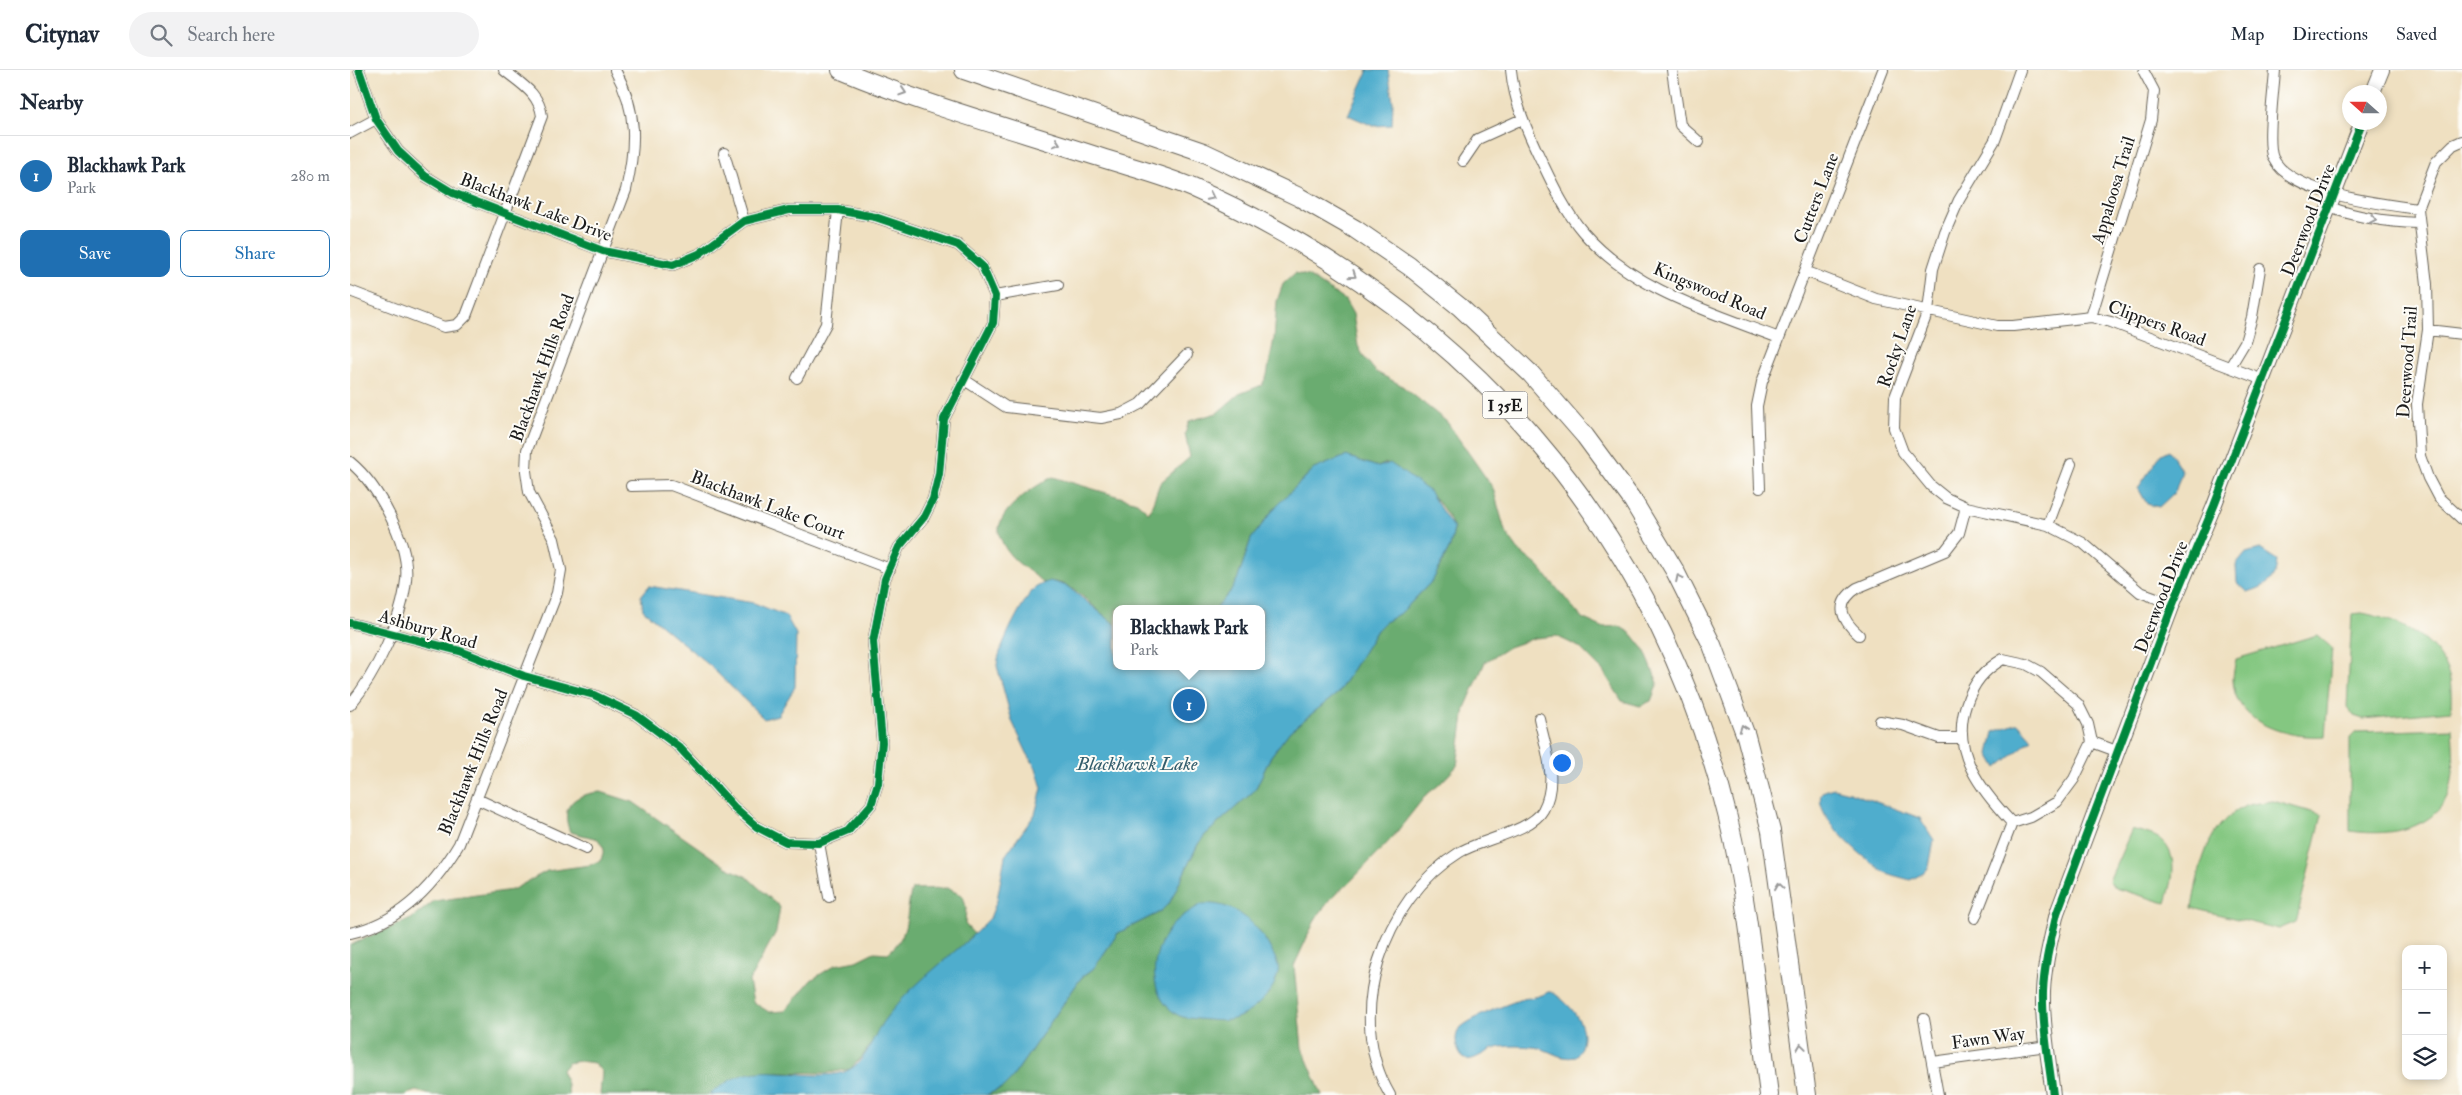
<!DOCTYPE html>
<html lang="en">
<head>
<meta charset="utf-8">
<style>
  :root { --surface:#fff; --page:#f2f2f3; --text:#1f2937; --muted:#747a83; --line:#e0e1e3; --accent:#1f6fb2 }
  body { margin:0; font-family:"IM FELL Double Pica",serif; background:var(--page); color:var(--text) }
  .controls { position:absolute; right:15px; bottom:15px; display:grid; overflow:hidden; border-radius:10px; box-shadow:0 2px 8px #0003 }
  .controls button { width:45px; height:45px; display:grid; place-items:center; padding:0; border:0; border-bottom:1px solid var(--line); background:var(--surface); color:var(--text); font:25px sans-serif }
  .compass { position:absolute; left:1992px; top:15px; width:45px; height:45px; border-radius:50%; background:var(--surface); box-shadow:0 2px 8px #0003; rotate:291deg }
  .you { position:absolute; left:1211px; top:692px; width:18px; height:18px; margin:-12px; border:4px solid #fff; border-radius:50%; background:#1a73e8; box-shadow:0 0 0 8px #1a73e833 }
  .badge { display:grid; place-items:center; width:32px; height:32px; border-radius:50%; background:var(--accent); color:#fff; font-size:16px; font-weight:700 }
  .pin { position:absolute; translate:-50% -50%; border:2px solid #fff; box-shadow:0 1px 5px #0006 }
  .popup { position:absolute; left:763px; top:535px; width:152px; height:65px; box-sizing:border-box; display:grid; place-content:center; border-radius:10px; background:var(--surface); filter:drop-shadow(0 1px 4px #0005); font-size:16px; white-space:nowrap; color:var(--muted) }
  .popup b { font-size:19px; color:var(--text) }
  .popup::after { content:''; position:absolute; left:50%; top:100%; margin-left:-10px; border:10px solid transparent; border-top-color:var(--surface) }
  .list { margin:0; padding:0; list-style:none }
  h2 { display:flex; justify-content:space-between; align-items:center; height:65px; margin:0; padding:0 20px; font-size:21px }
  h2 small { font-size:16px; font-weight:400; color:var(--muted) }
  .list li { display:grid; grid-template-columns:32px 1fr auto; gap:15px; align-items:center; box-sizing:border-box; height:80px; padding:0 20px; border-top:1px solid var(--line) }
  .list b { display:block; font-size:19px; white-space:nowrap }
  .list p { margin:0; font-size:16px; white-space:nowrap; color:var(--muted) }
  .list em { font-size:16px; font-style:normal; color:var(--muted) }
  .actions { display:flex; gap:10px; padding:15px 20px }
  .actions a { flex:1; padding:11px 0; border:1px solid var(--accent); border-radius:10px; text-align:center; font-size:18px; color:var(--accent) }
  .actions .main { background:var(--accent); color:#fff }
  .icon { flex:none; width:28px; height:28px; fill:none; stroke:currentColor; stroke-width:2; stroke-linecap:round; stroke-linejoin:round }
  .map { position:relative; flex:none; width:2112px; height:1025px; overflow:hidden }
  header { display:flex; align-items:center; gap:30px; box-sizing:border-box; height:70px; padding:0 25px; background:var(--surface); border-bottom:1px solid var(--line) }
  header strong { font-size:24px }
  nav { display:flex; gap:28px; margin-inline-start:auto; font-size:18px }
  .search { width:350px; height:45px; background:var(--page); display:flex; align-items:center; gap:12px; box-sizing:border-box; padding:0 18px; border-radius:28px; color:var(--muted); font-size:19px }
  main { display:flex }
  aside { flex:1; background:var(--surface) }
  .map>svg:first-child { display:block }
  .green { fill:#84c781; stroke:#50724e }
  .forest { fill:#6bac6f; stroke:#446446 }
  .water { fill:#4fadcd; stroke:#366474 }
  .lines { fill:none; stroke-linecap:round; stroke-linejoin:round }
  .street-casing { stroke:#666156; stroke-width:12 }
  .secondary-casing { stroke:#666156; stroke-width:16 }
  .highway-casing { stroke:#666156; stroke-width:20 }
  .street { stroke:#fff; stroke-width:10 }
  .secondary { stroke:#fff; stroke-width:14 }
  .highway { stroke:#fff; stroke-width:18 }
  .cycleway-casing { stroke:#fdfcf7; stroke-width:11 }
  .cycleway { stroke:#00873e; stroke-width:8 }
  .oneway { stroke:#999 }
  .labels { text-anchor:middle; stroke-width:4; stroke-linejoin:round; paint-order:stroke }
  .shield { fill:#fdfcf7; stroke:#605f5e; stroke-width:1 }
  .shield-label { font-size:16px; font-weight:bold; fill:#1c1c1c }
  .street-label { font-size:18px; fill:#1c1c1c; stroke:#fdfcf7 }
  .water-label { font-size:19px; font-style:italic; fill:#335d6c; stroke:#fdfcf7 }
</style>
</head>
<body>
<header>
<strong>Citynav</strong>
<div class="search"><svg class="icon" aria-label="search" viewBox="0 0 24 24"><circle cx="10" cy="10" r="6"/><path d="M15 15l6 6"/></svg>Search here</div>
<nav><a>Map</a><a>Directions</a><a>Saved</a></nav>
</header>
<main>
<aside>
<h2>Nearby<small></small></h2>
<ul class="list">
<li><span class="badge">1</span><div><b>Blackhawk Park</b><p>Park</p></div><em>280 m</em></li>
</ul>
<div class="actions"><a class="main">Save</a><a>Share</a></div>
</aside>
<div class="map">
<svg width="2112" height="1025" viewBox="0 0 2112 1025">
  <rect width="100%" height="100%" fill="#fdfcf7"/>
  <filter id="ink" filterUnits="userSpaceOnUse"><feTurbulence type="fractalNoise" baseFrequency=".02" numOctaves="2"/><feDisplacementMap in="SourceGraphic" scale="10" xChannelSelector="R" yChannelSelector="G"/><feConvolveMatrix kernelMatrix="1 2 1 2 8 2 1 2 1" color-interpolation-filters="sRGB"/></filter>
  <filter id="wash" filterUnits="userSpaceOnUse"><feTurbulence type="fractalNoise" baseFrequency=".0096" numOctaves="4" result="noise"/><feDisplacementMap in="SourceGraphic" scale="20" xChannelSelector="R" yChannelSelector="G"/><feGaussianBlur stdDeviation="1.12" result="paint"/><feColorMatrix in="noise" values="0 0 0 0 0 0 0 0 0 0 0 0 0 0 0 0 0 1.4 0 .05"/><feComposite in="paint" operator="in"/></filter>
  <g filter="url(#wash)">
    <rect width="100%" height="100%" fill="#efe0c1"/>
    <path class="green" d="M2012,543C2048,550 2088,568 2099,606C2102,616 2101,630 2101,641L2013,649L2004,646L1997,637L2002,544Z
      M1967,565L1982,578L1975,666C1939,669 1883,654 1883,609C1883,603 1885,596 1886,589Z
      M2102,659C2103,675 2105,693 2102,710C2094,759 2042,767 2000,761V668L2006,662Z
      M1923,731L1972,745L1946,852L1929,859L1842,838C1849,800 1856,752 1896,736C1904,733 1915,732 1923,731Z
      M1782,759C1790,762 1804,764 1811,770C1830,786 1822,814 1816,833L1765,818L1759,811Z"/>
    <path class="forest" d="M945,203L958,206L995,230L1003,244L1008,276L1014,287L1026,302L1051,315L1097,352L1143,418L1155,461L1169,481L1188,496L1232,548L1252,557L1269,556L1282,564L1294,579L1308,613L1301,631L1290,636L1272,631L1253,601L1229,577L1206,566L1185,568L1159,577L1135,592L1115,638L1107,696L1089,715L1076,725L1042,768L999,813L984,825L966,848L944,896L952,978L972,1025H636L654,1017L660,1011L731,908L744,898L768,863L810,842L820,832L848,774L855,765L905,720L921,686L940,661L988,623L1027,560L1035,552L1052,542L1083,510L1100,477L1104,459C1091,426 1065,410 1036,393L1028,397L996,386L964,399L927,435L901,469L888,508L881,521L865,539H766V555C746,542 719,504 693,513C684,503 670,496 661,486C656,480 650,470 649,462C647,440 686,415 703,407L787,432L799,443L810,413L840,387L835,364L839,351L867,343L889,324L912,315L917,305L924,269L927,231L933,214Z
      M251,722L283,732L376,797L397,807L430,837L426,862L399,911L403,932L419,942L435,941L461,910L474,902L485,895L506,891L524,882L538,883C562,863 554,845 562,819L597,818L613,826L616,837L615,854L624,864L542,941L513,986L500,999L478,1003L429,1002L395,1005L387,1007L358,1025H250L252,1002L244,993L229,991L218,993L211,1001L216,1011L219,1025H81L66,1021L54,1025H0V875L61,849L84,831L162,820L197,801L240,795L251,790L254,779L248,769L220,762C209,735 225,724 251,722Z"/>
    <path class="water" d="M1018,0H1038L1043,32L1042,55L1023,56L998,45Z
      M1819,380L1832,401L1825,422L1809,437L1797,434L1788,418L1811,384Z
      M996,386L1028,397L1040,393L1079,421L1104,459L1100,477L1083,510L1052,542L1035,552L1027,560L988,623L940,661L921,686L905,720L855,765L848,774L820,832L810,842L768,863L744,898L731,908L660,1011L654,1017L636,1025H358C367,1019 377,1011 387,1007C421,993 460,1012 494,1002C517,994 522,966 535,949C564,910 607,884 640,848L647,830L655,786L685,744L692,718L686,698L677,683L662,651L647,596C647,580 671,534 682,521C686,516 694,513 700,511L717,516L766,555V596H912V539H865L881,521L888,508L901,469L927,435L964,399Z
      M1910,479L1927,490C1926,511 1917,516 1898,522L1887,513L1886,495L1896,483Z
      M299,516L404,533L436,546L446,564L445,617L428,645L414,649L359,595L293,540L291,526Z
      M1668,653L1682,669L1647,698L1639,684L1644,662Z
      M1483,718L1499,722L1570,748L1584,770L1579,797L1574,803L1560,810C1551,807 1538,805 1531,800C1514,788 1460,744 1472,722Z
      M852,834C883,831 907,853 920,878C924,886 930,894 928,903C925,921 905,940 889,947C877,953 860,950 847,949C839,948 832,948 826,944C798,925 800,888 817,862C824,850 840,841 852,834Z
      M1198,922H1202C1224,936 1245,963 1225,987C1209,991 1197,977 1182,977C1170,976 1154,975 1143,979C1131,983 1113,1002 1107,976C1105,970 1106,963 1110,958C1122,947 1153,936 1169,930C1179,927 1189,928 1198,922Z"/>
  </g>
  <g filter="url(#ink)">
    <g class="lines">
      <defs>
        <path id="street" d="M1161,0C1164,32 1177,61 1191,90C1203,115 1215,141 1233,162C1283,220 1361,242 1429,268
          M1322,0L1330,55L1349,72
          M1670,0L1645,70L1609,130L1595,162L1583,199L1578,241L1545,327L1544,358L1553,382L1581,416L1596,428L1616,437L1698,455L1733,473L1790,522L1823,534
          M1925,0C1924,19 1916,73 1923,88C1940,124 2032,134 2068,139
          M0,63L26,49
          M2112,71L2103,75L2086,92L2068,139L2077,214L2078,260L2067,334L2070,386L2078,408L2088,427L2112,449
          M374,83L394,151
          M1113,91L1128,69L1172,49
          M1979,137C2009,148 2037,152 2068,153
          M1455,201L1526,229L1647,256H1663L1741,247L1761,252L1913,310
          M0,221L94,257L107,255L116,246L192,46C189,23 171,14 154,0
          M645,226L708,215
          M1741,247L1801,50L1804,21L1794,2
          M2078,260L2112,264
          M1880,297L1895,272L1902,247L1910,199
          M447,308L476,254L488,140
          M613,309L656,337L751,348L771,344L790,334L837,285
          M0,392C28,415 60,473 56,510C52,550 26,604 0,635
          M281,416L321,415L540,499
          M1410,418L1407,336L1412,312L1533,0
          M1698,455L1721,394
          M0,553L110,581L174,606L244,625L286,645L329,677L384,737L407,757L436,772L469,773L498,761L521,735L528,713L532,672L523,572L535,509L549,477L574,447L583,429L589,404L594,349L643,253L645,226L632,196L608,175L525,147L488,140H439L394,151L349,184L323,195L253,181L103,123L75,106L48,81L26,49L9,0
          M1509,565C1491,549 1484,534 1507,518L1595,481L1609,463L1616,437
          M1653,589L1676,594L1691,602L1728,634L1738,654L1742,672L1724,709L1707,732L1681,747L1662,753C1632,721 1600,682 1616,635C1623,613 1634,600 1653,589Z
          M1530,651L1553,655L1589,668H1611
          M1742,672L1769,682
          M127,729L236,779
          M469,773L479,827
          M1625,848L1662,753
          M0,863C49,853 84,816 109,774L207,523L211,500L204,469L179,422L176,401L177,380L276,120C286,76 288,41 265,0
          M1574,949L1588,1025
          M1583,992L1697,976
          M1040,1025C993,945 1033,829 1110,782C1130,770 1182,761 1193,740C1209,711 1195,677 1189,648"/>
        <path id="secondary" d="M2023,22L2032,0
          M1703,1025C1699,991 1692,956 1693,922C1694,895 1701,869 1707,843L1823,534L1864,436L2012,52"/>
        <path id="highway" d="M491,0C574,35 663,59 749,87C780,97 813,105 843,118C1115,239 1307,457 1378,748C1400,838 1407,933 1419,1025
          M614,0L853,82L949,127L1005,159L1059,196L1110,237L1181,304L1235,366L1283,431L1325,501L1362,575L1396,666L1421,761L1457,1025"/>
      </defs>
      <use href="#street" class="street-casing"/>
      <use href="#secondary" class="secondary-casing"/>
      <use href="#highway" class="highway-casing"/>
      <use href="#street" class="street"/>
      <use href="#secondary" class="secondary"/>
      <use href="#highway" class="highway"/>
      <defs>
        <path id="cycleway" d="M0,553L110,581L174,606L244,625L286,645L329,677L384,737L407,757L436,772L469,773L498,761L521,735L528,713L532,672L523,572L535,509L549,477L574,447L583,429L589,404L594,349L643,253L645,226L632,196L608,175L525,147L488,140H439L394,151L349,184L323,195L253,181L103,123L75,106L48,81L26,49L9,0
          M1703,1025C1699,991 1692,956 1693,922C1694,895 1701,869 1707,843L1823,534L1864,436L2012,52"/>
      </defs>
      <use href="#cycleway" class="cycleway-casing"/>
      <use href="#cycleway" class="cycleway"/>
    </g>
    <defs><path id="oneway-chevron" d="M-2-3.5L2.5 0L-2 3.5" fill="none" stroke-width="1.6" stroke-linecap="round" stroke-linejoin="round" transform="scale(1.25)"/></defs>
    <g class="oneway">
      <use href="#oneway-chevron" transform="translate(553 22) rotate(18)"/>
      <use href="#oneway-chevron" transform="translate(707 73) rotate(18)"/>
      <use href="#oneway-chevron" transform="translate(861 127) rotate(26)"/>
      <use href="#oneway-chevron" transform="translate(2023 149) rotate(11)"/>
      <use href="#oneway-chevron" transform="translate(1003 205) rotate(34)"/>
      <use href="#oneway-chevron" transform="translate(1329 508) rotate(-116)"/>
      <use href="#oneway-chevron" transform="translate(1393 658) rotate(-110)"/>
      <use href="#oneway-chevron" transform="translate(1429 816) rotate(-98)"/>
      <use href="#oneway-chevron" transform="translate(1451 977) rotate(-98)"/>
    </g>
  </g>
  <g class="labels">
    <rect class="shield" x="1132.5" y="321.5" width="45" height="27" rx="4"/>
    <g class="shield-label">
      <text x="1155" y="341">I 35E</text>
    </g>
    <g class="street-label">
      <text transform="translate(1763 120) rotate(-73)" y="6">Appaloosa Trail</text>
      <text transform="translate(1466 128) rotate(-69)" y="6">Cutters Lane</text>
      <text transform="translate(186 137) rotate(21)" y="6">Blackhawk Lake Drive</text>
      <text transform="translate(1958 150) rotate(-69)" y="6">Deerwood Drive</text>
      <text transform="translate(1360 221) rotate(23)" y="6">Kingswood Road</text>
      <text transform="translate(1807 253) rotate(20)" y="6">Clippers Road</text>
      <text transform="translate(1547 276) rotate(-71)" y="6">Rocky Lane</text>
      <text transform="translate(2057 292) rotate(-86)" y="6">Deerwood Trail</text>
      <text transform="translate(192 298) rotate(-70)" y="6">Blackhawk Hills Road</text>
      <text transform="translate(418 435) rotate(21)" y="6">Blackhawk Lake Court</text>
      <text transform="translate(1811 527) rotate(-69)" y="6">Deerwood Drive</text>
      <text transform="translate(78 559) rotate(16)" y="6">Ashbury Road</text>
      <text transform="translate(123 692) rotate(-68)" y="6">Blackhawk Hills Road</text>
      <text transform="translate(1638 968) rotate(-8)" y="6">Fawn Way</text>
    </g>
    <g class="water-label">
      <text x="787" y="700">Blackhawk Lake</text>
    </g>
  </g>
</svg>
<div class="controls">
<button>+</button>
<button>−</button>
<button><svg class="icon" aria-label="layers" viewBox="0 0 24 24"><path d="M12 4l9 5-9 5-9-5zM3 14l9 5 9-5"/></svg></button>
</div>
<svg class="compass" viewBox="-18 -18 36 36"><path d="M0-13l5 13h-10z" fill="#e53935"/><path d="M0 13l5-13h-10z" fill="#747a83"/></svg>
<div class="you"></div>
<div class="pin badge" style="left:839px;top:635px">1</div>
<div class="popup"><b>Blackhawk Park</b>Park</div>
</div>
</main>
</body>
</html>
